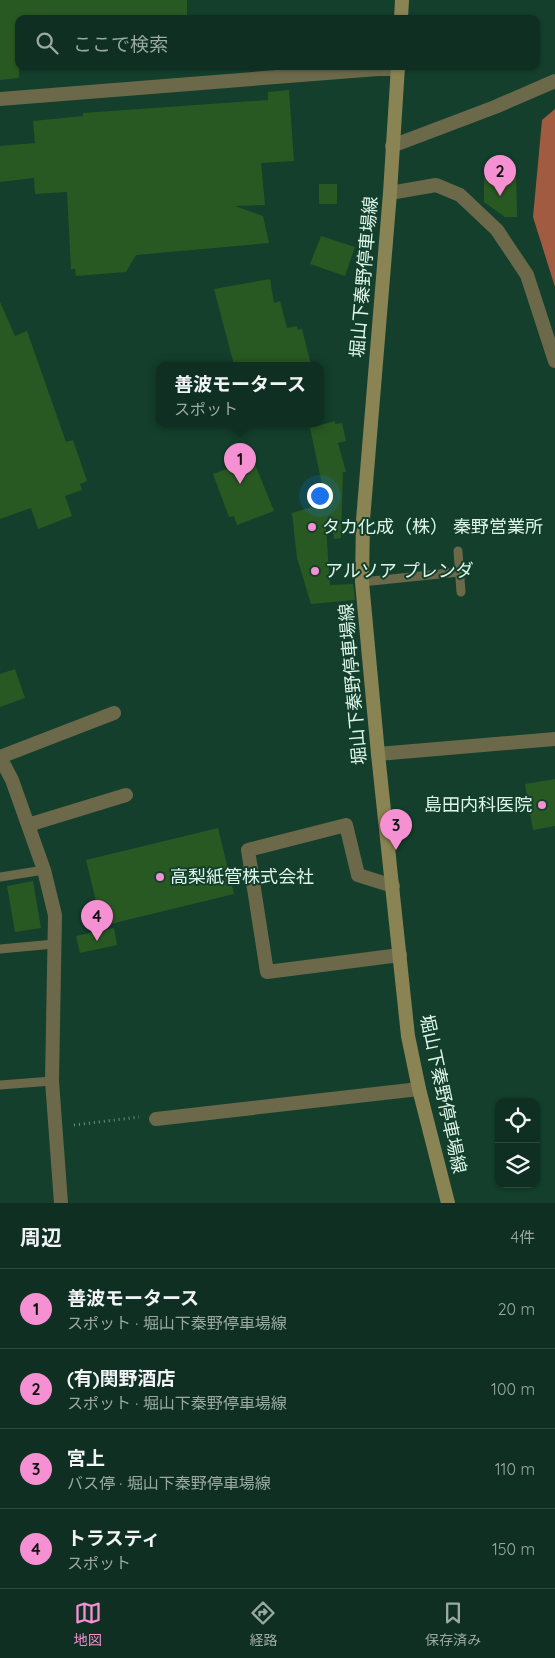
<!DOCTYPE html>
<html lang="ja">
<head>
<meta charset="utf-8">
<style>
  :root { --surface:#0e2f21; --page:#17372a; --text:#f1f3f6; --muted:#9ba9a5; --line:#2e4a3f; --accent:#f591d2 }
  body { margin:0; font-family:Quicksand,"Noto Sans JP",sans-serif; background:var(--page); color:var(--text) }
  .controls { position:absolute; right:15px; bottom:15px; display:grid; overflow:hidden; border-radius:10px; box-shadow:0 1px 4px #0004 }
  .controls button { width:45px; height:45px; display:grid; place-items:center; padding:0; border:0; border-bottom:1px solid var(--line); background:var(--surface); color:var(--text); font:25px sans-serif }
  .you { position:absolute; left:319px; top:495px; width:18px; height:18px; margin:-12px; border:4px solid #fff; border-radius:50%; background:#1a73e8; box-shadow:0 0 0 8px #1a73e833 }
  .badge { display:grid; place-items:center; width:32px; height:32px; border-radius:50%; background:var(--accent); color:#111; font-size:16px; font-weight:700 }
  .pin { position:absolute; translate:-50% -41px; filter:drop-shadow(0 1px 2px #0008) }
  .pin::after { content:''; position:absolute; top:26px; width:18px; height:15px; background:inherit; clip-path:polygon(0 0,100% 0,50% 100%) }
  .popup { position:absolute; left:156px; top:362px; width:168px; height:65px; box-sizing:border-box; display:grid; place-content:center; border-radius:10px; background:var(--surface); filter:drop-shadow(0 1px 4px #0005); font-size:16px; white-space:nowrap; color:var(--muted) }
  .popup b { font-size:19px; color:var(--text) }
  .popup::after { content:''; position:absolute; left:50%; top:100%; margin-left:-10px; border:10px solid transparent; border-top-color:var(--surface) }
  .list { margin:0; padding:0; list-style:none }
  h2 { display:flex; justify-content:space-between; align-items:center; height:65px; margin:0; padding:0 20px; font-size:21px }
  h2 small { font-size:16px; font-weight:400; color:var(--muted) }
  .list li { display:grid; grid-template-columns:32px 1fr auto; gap:15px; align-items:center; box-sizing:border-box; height:80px; padding:0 20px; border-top:1px solid var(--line) }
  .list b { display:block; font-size:19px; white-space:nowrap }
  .list p { margin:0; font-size:16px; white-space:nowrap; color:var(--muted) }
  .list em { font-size:16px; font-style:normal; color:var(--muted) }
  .icon { flex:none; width:28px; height:28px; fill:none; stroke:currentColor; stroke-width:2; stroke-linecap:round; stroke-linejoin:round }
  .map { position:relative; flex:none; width:555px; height:1203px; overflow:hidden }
  .search { position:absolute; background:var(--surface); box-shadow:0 1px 4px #0004; left:15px; right:15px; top:15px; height:55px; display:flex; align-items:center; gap:12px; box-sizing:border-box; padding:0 18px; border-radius:10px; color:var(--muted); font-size:19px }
  .sheet { height:385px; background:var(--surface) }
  nav { display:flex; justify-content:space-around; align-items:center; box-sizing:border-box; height:70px; border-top:1px solid var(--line); background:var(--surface); font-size:14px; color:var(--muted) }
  nav a { display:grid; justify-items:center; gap:2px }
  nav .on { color:var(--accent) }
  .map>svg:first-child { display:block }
  .forest { fill:#a05b40 }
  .building { fill:#295922 }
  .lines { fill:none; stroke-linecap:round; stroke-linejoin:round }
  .path { stroke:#6b8f7e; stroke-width:3; stroke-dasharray:1 4; stroke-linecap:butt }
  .service { stroke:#6c684a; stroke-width:9 }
  .minor { stroke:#6c684a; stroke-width:14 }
  .secondary { stroke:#8a8353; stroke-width:14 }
  .poi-dot { fill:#f591d2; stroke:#133f2c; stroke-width:2 }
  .labels { text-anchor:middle; stroke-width:4; stroke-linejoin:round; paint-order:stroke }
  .street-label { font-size:18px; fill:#def6e9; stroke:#133f2c }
  .poi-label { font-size:18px; fill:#def6e9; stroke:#133f2c; text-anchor:start }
</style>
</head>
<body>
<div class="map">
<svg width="555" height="1203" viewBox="0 0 555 1203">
  <rect width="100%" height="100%" fill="#133f2c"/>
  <path class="forest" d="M555,109V287L533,217L542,120Z"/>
  <path class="building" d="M0,0H187V19H19V78L0,80Z
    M289,90L294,161L261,163L265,205L235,206L263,216L269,243L136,255L126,272L76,276L75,269H71L67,192L35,194L34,178L0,182V146L35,143L33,121L83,116V113L268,100V92Z
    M503,165H516L517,217H505L484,202V177Z
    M319,184H337V204H319Z
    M321,236L355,247L345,276L310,264Z
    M270,279L274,303L280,301L287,328L297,326L298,330L302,329L311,365H234L214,289Z
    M0,302L15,336L27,331L66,442L73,440L87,481L80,484L82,490L65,496L72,516L38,529L31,508L0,519Z
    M335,421V424L342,423L346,441L338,443L346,472H343L341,538L334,539L332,527L326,528L330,585L353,584L355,600L311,604L297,558L292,513L326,503L310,428Z
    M253,459L274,511L237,525L234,516L229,517L213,474Z
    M15,669L25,698L0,707V674Z
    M555,779V826L533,830L525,784Z
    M218,828L234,894L102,926L86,860Z
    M33,881L41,928L15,932L7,886Z
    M114,928L117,945L80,953L76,936Z"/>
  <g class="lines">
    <path class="path" d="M74,1125L139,1117"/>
    <path class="service" d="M458,551L461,592
      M362,582L459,572
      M0,877L44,870
      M0,949L54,944
      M0,1085L52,1081"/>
    <path class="minor" d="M0,99L378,69H398
      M392,146L495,107L555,81
      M390,193L436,185L460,195L497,230L527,275L555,361
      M378,754L555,739
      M28,825L126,795
      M393,886L358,875L346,825L248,850L267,972L400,955
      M156,1119L419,1089
      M61,1203L52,1081L55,915L44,870L12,780L0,757L114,713"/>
    <path class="secondary" d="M401,19L402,0
      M398,66L390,193L363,520L362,582L378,754L408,1036L419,1089L448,1203"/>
  </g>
  <g class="poi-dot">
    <circle cx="312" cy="527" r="5"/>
    <circle cx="315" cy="571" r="5"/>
    <circle cx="542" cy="805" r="5"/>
    <circle cx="160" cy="877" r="5"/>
  </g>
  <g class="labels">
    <g class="street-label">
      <text transform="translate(364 277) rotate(-85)" y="6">堀山下秦野停車場線</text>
      <text transform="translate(353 684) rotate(-95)" y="6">堀山下秦野停車場線</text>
      <text transform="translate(443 1094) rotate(78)" y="6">堀山下秦野停車場線</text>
    </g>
    <g class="poi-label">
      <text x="322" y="533">タカ化成（株） 秦野営業所</text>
      <text x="325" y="577">アルソア プレンダ</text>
      <text x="532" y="811" text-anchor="end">島田内科医院</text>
      <text x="170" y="883">高梨紙管株式会社</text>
    </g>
  </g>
</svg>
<div class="controls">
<button><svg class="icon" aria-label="locate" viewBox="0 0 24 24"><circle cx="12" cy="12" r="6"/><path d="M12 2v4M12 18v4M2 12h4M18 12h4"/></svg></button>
<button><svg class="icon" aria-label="layers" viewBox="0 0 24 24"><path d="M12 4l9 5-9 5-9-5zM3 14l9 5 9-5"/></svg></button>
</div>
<div class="you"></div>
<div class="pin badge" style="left:240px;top:484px">1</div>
<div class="popup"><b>善波モータース</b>スポット</div>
<div class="pin badge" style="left:500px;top:196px">2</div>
<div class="pin badge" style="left:396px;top:850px">3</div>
<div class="pin badge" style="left:97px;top:941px">4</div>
<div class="search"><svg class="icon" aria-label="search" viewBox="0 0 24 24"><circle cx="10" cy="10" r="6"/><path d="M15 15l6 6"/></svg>ここで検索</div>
</div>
<section class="sheet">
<h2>周辺<small>4件</small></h2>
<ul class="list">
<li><span class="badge">1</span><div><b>善波モータース</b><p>スポット · 堀山下秦野停車場線</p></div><em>20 m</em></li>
<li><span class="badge">2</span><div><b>(有)関野酒店</b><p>スポット · 堀山下秦野停車場線</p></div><em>100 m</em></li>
<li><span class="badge">3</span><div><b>宮上</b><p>バス停 · 堀山下秦野停車場線</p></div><em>110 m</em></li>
<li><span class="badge">4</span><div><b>トラスティ</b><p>スポット</p></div><em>150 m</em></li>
</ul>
</section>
<nav>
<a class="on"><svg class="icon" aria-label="map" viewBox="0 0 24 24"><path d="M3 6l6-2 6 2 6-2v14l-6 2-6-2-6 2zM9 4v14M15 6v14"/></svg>地図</a>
<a><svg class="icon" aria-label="directions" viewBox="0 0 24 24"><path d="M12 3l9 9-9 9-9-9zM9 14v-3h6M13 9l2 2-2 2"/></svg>経路</a>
<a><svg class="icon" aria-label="saved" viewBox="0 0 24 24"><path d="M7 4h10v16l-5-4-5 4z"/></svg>保存済み</a>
</nav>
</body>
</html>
